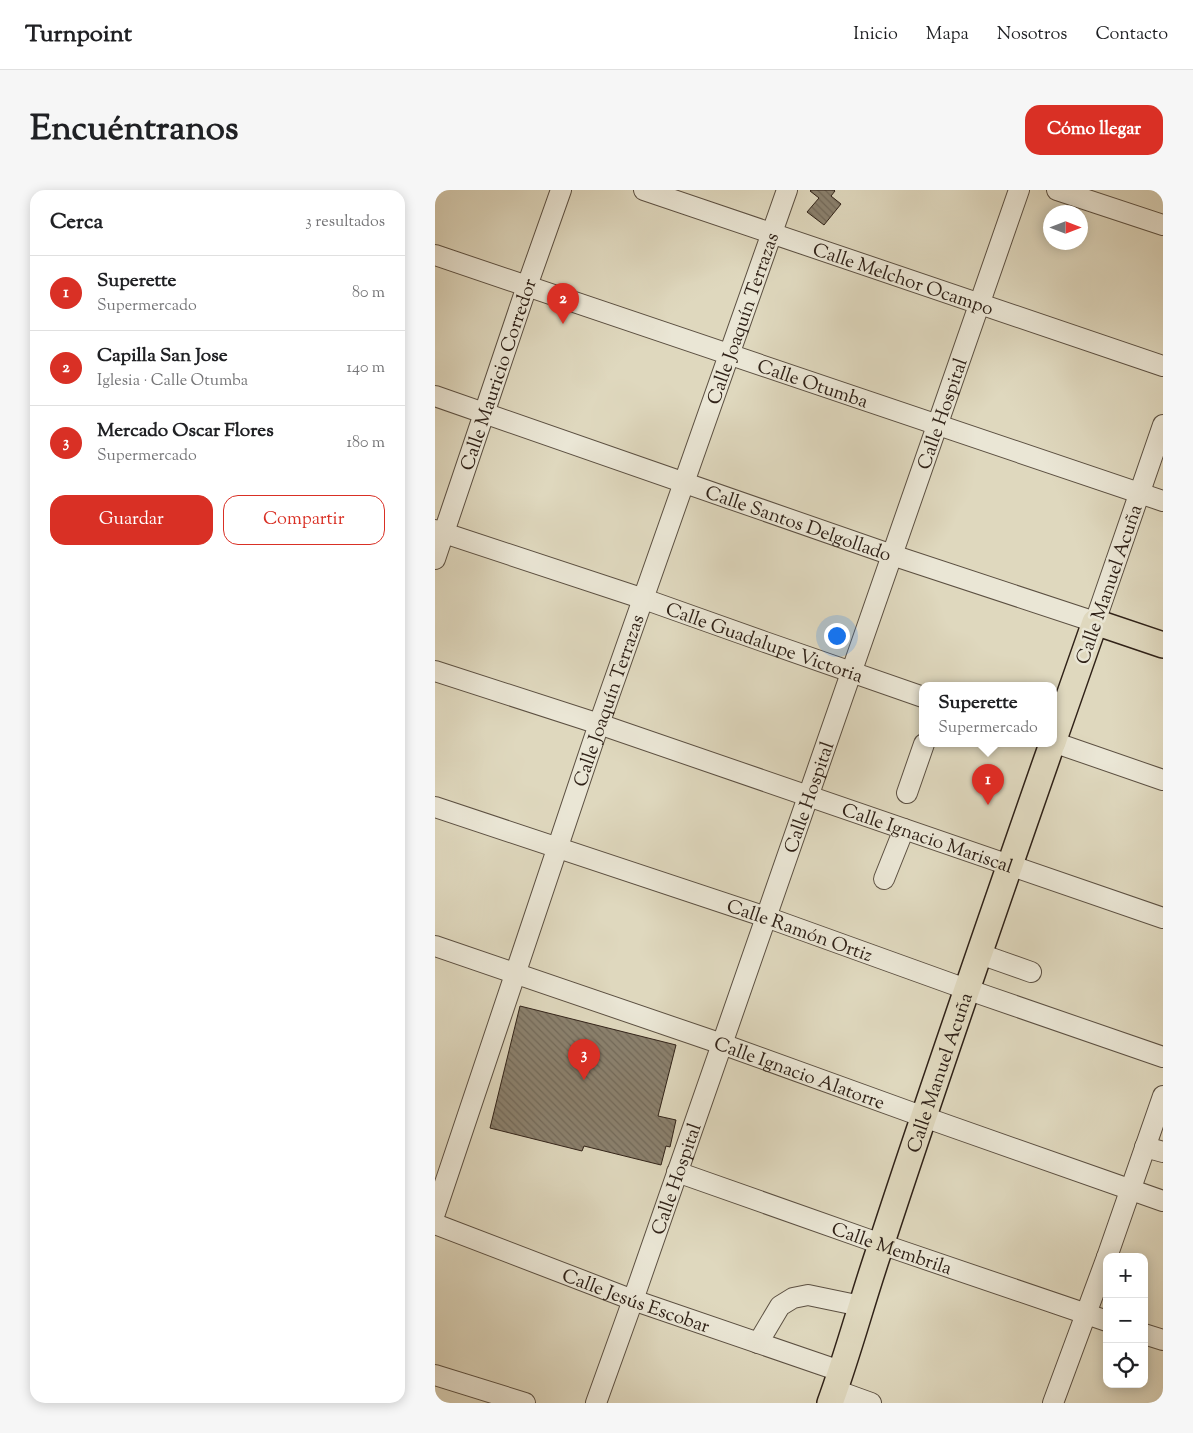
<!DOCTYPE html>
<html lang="es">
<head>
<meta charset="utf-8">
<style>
  :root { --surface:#fff; --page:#f6f6f6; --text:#202124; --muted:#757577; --line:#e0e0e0; --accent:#d93025 }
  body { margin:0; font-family:"Sorts Mill Goudy",serif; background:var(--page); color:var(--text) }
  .controls { position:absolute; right:15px; bottom:15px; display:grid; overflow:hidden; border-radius:10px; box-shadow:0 2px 12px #0003 }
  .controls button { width:45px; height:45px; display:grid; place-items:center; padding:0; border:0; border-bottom:1px solid var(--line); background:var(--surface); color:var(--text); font:25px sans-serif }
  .compass { position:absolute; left:608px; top:15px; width:45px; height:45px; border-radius:50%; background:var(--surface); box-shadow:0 2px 12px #0003; rotate:90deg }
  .you { position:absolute; left:401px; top:445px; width:18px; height:18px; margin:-12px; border:4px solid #fff; border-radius:50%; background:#1a73e8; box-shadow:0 0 0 8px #1a73e833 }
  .badge { display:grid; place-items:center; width:32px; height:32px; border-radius:50%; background:var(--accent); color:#fff; font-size:16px; font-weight:700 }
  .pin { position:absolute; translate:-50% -41px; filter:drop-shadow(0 1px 2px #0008) }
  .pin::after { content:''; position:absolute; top:26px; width:18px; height:15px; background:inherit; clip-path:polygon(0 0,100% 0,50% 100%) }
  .popup { position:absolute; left:484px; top:492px; width:138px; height:65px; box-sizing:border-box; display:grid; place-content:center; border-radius:10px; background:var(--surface); filter:drop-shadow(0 1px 4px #0005); font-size:16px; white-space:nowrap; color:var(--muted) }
  .popup b { font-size:19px; color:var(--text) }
  .popup::after { content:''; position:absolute; left:50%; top:100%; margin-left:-10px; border:10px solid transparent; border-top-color:var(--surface) }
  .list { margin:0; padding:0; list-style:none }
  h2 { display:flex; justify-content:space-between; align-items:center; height:65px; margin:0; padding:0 20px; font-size:21px }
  h2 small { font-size:16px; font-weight:400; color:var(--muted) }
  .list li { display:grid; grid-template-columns:32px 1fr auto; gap:15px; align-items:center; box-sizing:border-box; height:75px; padding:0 20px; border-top:1px solid var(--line) }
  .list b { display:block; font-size:19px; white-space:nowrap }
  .list p { margin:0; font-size:16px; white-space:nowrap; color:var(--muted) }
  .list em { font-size:16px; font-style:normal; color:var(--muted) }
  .actions { display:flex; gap:10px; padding:15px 20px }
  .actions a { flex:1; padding:11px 0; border:1px solid var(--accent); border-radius:15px; text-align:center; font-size:18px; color:var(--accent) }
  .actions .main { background:var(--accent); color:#fff }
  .icon { flex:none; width:28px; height:28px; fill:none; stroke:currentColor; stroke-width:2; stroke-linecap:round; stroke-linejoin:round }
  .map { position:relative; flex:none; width:728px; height:1213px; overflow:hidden; border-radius:15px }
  header { display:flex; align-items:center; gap:30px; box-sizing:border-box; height:70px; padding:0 25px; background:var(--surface); border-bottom:1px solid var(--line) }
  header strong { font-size:24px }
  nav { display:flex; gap:28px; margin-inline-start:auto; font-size:18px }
  .intro { display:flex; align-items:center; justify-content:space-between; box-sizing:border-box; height:120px; padding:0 30px }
  h1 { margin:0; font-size:35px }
  .button { padding:12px 22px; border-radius:15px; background:var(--accent); color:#fff; font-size:18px; font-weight:700 }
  main { display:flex; gap:30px; padding:0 30px }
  aside { flex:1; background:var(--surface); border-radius:15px; box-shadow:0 2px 12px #0003 }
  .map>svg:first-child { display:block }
  .building { fill:url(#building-back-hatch); stroke:#302218 }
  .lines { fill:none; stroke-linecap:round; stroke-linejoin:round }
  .minor-casing { stroke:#5c5042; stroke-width:22 }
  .major-casing { stroke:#302218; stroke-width:28 }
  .minor { stroke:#eae6d5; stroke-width:20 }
  .major { stroke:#dfd8be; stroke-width:25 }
  .labels { text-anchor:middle; stroke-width:5; stroke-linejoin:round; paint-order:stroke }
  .street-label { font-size:19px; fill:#302218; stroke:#eae6d5 }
</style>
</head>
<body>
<header>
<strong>Turnpoint</strong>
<nav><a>Inicio</a><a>Mapa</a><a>Nosotros</a><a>Contacto</a></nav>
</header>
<div class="intro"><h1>Encuéntranos</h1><a class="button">Cómo llegar</a></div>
<main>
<aside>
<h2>Cerca<small>3 resultados</small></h2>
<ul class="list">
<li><span class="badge">1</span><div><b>Superette</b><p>Supermercado</p></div><em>80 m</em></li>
<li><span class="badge">2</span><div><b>Capilla San Jose</b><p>Iglesia · Calle Otumba</p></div><em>140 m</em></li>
<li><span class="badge">3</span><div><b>Mercado Oscar Flores</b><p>Supermercado</p></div><em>180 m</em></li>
</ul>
<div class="actions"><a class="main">Guardar</a><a>Compartir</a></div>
</aside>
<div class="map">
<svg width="728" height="1213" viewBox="0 0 728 1213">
  <defs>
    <pattern id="building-back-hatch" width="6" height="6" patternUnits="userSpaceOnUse" patternTransform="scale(1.25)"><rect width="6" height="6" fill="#8b816e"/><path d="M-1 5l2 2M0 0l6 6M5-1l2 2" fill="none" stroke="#726959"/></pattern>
  </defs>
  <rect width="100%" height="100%" fill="#dfd8be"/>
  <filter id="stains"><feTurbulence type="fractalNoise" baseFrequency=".004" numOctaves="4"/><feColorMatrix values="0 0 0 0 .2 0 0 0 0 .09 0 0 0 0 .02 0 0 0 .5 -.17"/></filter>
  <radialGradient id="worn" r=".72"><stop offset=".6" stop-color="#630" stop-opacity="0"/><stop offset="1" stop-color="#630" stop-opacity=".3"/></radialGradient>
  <path class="building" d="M376,0H399L400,1L396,6L406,14L389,35L372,22L384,8L375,1Z
    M85,816L241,855L223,926L241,930L235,957L231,956L226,975L149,956L147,961L55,938Z"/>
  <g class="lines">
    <defs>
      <g id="minor">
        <path id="s1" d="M209,0L728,176"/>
        <path d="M622,0L728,35"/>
        <path id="s2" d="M0,65L728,311"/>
        <path id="s3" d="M0,206L457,365L660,432L728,235"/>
        <path id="s4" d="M0,340L209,409L330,452L488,507"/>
        <path id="s5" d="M0,369L92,96L126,0"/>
        <path id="s6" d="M0,481L164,534L728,728"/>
        <path d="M618,552L728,590"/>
        <path d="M472,603L489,554"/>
        <path id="s7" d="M0,617L331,727L531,799L728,867"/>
        <path d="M449,689L469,639"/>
        <path id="s8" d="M0,756L287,854L489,927L728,1011"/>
        <path d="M545,764L596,782"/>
        <path d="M710,957L728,962"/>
        <path id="s9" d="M242,982L446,1054L672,1131"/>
        <path id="s10" d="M0,1023L164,534L352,0"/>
        <path id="s11" d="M0,1034L198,1110L405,1181"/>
        <path d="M672,1067L728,906"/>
        <path d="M709,1144L728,1150"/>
        <path d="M323,1153L345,1116L358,1108L373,1105L426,1116"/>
        <path d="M0,1185L90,1213"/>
        <path d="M400,1200L436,1213"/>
        <path id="s12" d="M161,1213L198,1110L584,0"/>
        <path d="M618,1213L672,1067"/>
      </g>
      <g id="major">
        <path d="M618,552L660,432L728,455"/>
        <path id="s13" d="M395,1213C414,1161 428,1107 446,1055C501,887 559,720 617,554"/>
      </g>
    </defs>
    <use href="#minor" class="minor-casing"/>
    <use href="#major" class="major-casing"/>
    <use href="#minor" class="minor"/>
    <use href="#major" class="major"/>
  </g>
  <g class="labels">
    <g class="street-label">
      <text dy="7" stroke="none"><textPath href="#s1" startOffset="274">Calle Melchor Ocampo</textPath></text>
      <text dy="7" stroke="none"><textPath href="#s10" startOffset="946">Calle Joaquín Terrazas</textPath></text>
      <text dy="7" stroke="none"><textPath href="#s5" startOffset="195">Calle Mauricio Corredor</textPath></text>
      <text dy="7" stroke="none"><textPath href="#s2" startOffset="399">Calle Otumba</textPath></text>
      <text dy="7" stroke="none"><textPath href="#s12" startOffset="1048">Calle Hospital</textPath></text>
      <text dy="7" stroke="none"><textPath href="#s3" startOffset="385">Calle Santos Delgollado</textPath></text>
      <text transform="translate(673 394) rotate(-71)" y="7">Calle Manuel Acuña</text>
      <text dy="7" stroke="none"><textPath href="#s4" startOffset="348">Calle Guadalupe Victoria</textPath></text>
      <text dy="7" stroke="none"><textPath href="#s10" startOffset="541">Calle Joaquín Terrazas</textPath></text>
      <text dy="7" stroke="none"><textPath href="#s12" startOffset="642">Calle Hospital</textPath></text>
      <text dy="7" stroke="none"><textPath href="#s6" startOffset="520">Calle Ignacio Mariscal</textPath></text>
      <text dy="7" stroke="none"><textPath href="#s7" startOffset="385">Calle Ramón Ortiz</textPath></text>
      <text dy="7" stroke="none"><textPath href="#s8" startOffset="386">Calle Ignacio Alatorre</textPath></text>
      <text dy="7" stroke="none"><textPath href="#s13" startOffset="348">Calle Manuel Acuña</textPath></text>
      <text dy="7" stroke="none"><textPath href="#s12" startOffset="238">Calle Hospital</textPath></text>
      <text dy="7" stroke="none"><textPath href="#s9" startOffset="228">Calle Membrila</textPath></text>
      <text dy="7" stroke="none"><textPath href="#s11" startOffset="215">Calle Jesús Escobar</textPath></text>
    </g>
  </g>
  <rect width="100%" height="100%" filter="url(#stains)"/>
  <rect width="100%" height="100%" fill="url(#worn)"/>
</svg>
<div class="controls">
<button>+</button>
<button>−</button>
<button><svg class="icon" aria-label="locate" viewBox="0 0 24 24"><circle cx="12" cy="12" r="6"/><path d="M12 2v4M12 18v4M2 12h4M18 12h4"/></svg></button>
</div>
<svg class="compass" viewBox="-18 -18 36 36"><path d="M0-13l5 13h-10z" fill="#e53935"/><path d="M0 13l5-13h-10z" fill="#757577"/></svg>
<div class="you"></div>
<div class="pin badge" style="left:553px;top:615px">1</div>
<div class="popup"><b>Superette</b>Supermercado</div>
<div class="pin badge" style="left:128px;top:134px">2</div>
<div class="pin badge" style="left:149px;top:890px">3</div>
</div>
</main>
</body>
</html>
